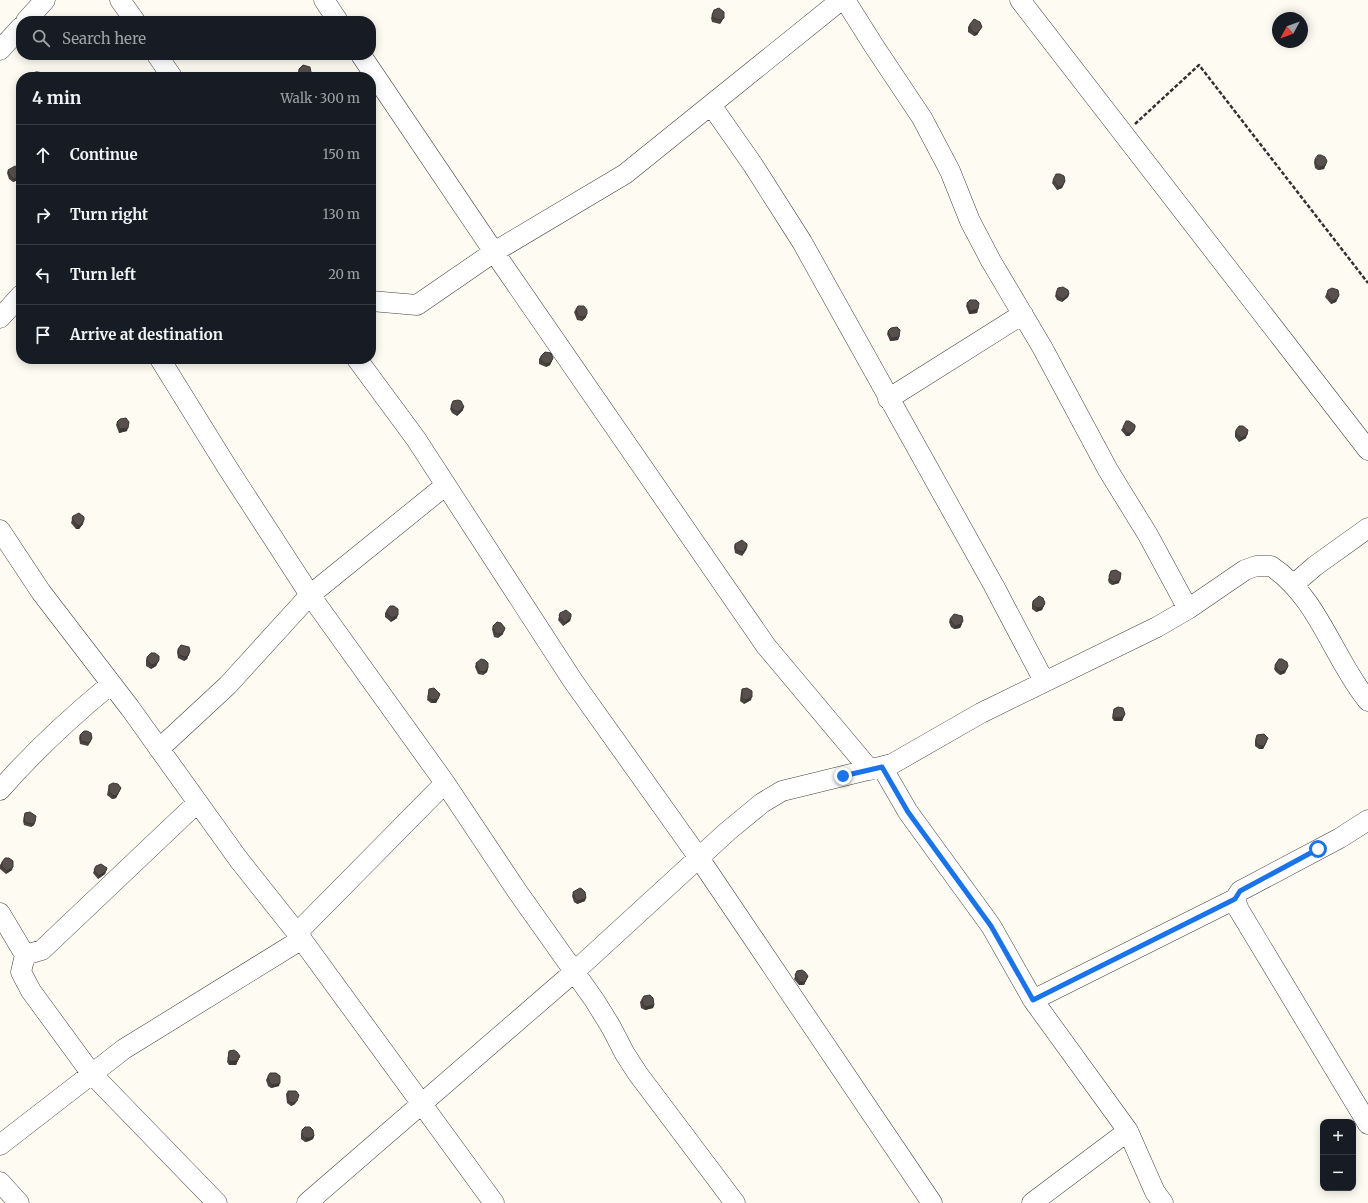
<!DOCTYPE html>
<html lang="en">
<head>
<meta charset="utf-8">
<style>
  :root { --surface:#171b24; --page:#20242c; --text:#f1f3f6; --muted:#9ea1a6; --line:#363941 }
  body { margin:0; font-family:Merriweather,serif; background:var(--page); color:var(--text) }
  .controls { position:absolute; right:12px; bottom:12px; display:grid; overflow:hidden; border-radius:8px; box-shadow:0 2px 10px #0003 }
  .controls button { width:36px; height:36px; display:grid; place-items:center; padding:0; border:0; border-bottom:1px solid var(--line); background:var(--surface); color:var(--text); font:20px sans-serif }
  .compass { position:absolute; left:1272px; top:12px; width:36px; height:36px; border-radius:50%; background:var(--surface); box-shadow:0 2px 10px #0003; rotate:229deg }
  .stop { position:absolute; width:12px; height:12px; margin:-9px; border:3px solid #1a73e8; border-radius:50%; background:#fff }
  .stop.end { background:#1a73e8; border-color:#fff; box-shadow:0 1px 4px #0008 }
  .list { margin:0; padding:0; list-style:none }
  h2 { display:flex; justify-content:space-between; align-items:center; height:52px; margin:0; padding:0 16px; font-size:17px }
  h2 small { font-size:13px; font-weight:400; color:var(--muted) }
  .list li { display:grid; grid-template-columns:26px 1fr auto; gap:12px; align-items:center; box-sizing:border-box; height:60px; padding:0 16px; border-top:1px solid var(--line) }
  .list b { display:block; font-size:15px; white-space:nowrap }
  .list em { font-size:13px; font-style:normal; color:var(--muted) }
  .icon { flex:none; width:22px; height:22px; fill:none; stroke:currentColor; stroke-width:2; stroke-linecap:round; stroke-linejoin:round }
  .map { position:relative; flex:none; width:1368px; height:1203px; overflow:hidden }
  .search { position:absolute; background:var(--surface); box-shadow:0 2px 10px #0003; left:16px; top:16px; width:360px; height:44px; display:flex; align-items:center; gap:10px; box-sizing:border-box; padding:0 14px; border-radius:16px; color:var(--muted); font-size:15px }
  .panel { position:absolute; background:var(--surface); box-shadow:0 2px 10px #0003; left:16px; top:72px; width:360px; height:292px; border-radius:16px }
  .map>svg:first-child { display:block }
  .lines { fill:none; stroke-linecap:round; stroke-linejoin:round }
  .minor-casing { stroke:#424242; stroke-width:21 }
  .path { stroke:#313131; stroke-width:2.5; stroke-dasharray:4 2; stroke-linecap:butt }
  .minor { stroke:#fff; stroke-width:20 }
  .wall { fill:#4b4541 }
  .shaded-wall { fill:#3d3835 }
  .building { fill:#57504c; stroke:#3d3835 }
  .route { stroke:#1a73e8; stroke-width:5 }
</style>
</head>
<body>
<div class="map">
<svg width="1368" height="1203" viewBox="0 0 1368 1203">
  <rect width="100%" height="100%" fill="#fefbf2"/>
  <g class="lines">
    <defs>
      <path id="minor" d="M120,0L135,21
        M324,0L338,21
        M845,0L874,46L922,118L950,171L970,221L991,261L1042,347L1108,470L1148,535L1188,609
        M1020,0L1368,450
        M26,21L45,0
        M0,50L21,27
        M157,55L172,77
        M361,55L494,252L766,646L870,770
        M711,105L753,165L802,242L994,586L1044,681
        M371,301L417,305L494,252L625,174L841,0
        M0,318L21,295
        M160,359L227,467L310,595L445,783L517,891L595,1001L611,1027L625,1054L638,1074L735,1203
        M357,359L416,439L573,681L699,858L932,1203
        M888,399L1023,314
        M0,530L41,592L130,708L239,860L297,933L494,1203
        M1293,585L1315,566L1368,528
        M159,749L228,685L310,595L446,485
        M882,767L908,812L991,926L1033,1000L1128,1131
        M0,790C34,751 71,717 111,684
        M1368,820L1340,838L1240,891L1235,899L1239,910L1368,1124
        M0,913L25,955L21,972L31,991L91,1073L217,1203
        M297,933L445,783
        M25,955L42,950L197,803
        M1033,1000L1235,899
        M0,1145L124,1049L302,939
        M0,1182L19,1203
        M307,1203L574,972L728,831L762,803L782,791L892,764L981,713L1157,627L1188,609L1245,570L1256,566H1271C1318,597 1333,658 1368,701
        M1032,1203L1128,1131L1155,1192L1163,1203"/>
    </defs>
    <use href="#minor" class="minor-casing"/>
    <path class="path" d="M1135,124L1199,65L1368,283"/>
    <use href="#minor" class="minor"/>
  </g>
  <path class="wall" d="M714,10L722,21L720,24L712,22L711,18Z
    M970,24L980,30L977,35L974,36L968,32V27Z
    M299,69L311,72L309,77H298V72Z
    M1315,159L1327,161L1324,169L1318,170L1315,168L1314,162Z
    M8,170L20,179L13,182L9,179L7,173Z
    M1053,180L1064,184L1062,188L1057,190L1052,183Z
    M1058,288L1069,294L1068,297L1062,302L1057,300L1055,296Z
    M1328,290L1339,295L1336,302L1331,304L1325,297Z
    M967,303L978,309L977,313L969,314L966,306Z
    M576,309L586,317L582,321L577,320L574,312Z
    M888,331L899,337L898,340L890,341L887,334Z
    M541,356L552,361L550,365L546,367L539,364V359Z
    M453,401L463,410L457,416L452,413L450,409Z
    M117,422L127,431L119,433L116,425Z
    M1123,427L1135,428L1134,431L1129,436H1126L1121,430Z
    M1236,430L1246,438L1239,442L1235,437V433Z
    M73,516L83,524L79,529H76L71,523Z
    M735,544L747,547L746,550L742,556L735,553L734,547Z
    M1111,571L1119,583L1112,585L1109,583L1108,580Z
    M1033,601L1045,603L1042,610L1036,612L1032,609V604Z
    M387,610L397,618L391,622L385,617V613Z
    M560,613L571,617L570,621L563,626L558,620Z
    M950,619L962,624L960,628L954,629L951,627L949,622Z
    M493,626L503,634L498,638L494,637L492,629Z
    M178,649L189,654L187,659L184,661L178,658L177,652Z
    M147,657L159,660L156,666L151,669L146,666V660Z
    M476,663L488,668L487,672L483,675L478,674L475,667Z
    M1275,665L1286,670L1285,673L1280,675L1276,672L1274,669Z
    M429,689L439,697L436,703H431L427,700Z
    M742,689L751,700L744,704L740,701L741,692Z
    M1114,709L1125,714L1122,721H1114L1112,718Z
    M80,735L92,738L91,741L88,746L80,744L79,738Z
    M1256,738L1267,741L1263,749H1259L1255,746V741Z
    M109,785L121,788L116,798L112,799L107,795Z
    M25,813L35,822L34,825L31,827L24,825L23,821Z
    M2,862L12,870L6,874L0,869V865Z
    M96,866L106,871L105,874L98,879L93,873Z
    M573,892L585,901L577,904L574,902L572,896Z
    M797,971L808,976L804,985H799L794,979Z
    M642,999L654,1005L653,1008L645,1010L641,1008L640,1002Z
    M229,1051L240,1056L236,1065H229L227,1062Z
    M268,1076L279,1086L271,1088L268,1086L266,1080Z
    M288,1091L295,1104L291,1106L287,1103L286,1094Z
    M302,1130L314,1136L313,1139L309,1141L305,1142L301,1139V1134Z"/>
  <path class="shaded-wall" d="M724,18L720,24L721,20Z
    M982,27L980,30L977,35L974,36L975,33Z
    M1327,161L1324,169L1318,170L1320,167Z
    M21,176L20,179L13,182L14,179Z
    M1065,181L1062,188L1057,190L1059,187Z
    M1069,294L1068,297L1062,302L1063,299Z
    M1339,295L1336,302L1331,304L1332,301Z
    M978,309L977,313L969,314L970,311Z
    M587,314L586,317L582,321L583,317Z
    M899,337L898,340L890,341L891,338Z
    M553,358L550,365L546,367L547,364Z
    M464,407L463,410L457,416L458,412Z
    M128,428L127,431L119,433L120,429Z
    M1135,428L1134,431L1129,436H1126L1127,433Z
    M1247,435L1246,438L1239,442L1241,438Z
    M84,520L83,524L79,529H76L77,525Z
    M747,547L746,550L742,556L743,552Z
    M1120,580L1119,583L1112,585L1114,582Z
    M1045,603L1042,610L1036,612L1037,608Z
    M398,615L397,618L391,622L392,618Z
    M571,617L570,621L563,626L565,623Z
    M963,621L960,628L954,629L955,626Z
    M504,631L503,634L498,638L500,634Z
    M190,651L187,659L184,661L185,657Z
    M159,660L156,666L151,669L152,665Z
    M1288,666L1285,673L1280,675L1281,672Z
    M488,668L487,672L483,675L484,672Z
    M440,694L436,703H431L432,700Z
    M752,697L751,700L744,704L746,700Z
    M1125,714L1122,721H1114L1115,718Z
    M1267,741L1263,749H1259L1260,746Z
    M121,788L116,798L112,799L114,796Z
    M35,822L34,825L31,827L32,824Z
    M13,867L12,870L6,874L7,871Z
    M106,871L105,874L98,879L99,876Z
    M586,898L585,901L577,904L578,901Z
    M808,976L804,985H799L800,982Z
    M654,1005L653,1008L645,1010L646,1007Z
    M240,1056L236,1065H229L230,1061Z
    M280,1083L279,1086L271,1088L272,1085Z
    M297,1101L295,1104L291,1106L292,1103Z
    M314,1136L313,1139L309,1141L305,1142L306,1138Z"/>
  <path class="building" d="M719,8L724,12V18L721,20L713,18L712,15L714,10Z
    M974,19L980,22L982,27L978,32L975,33L970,29V24Z
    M303,65L310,67L311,72L309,75L304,77L299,74V69Z
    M35,72H38L42,73L44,77H32V76Z
    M1318,155H1321L1325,157L1327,161L1325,166L1320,167L1316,165L1315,159Z
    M15,166L19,168L21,176L14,179L10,176L8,170Z
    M1056,174H1060L1064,176L1065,181L1063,185L1059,187L1053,180Z
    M1063,287L1068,290L1069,294L1063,299L1058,297L1056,293L1058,288Z
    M1332,288L1338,290L1339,295L1337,299L1332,301L1327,294L1328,290Z
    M970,300H976L979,303L978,309L970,311L967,303Z
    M578,306H584L587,310V314L583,317L578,316L576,309Z
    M897,327L900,330L899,337L891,338L888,331L891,328Z
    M545,352L551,353L553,358L551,362L547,364L541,361V356Z
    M458,400L461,401L464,407L458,412L453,410L451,406L453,401Z
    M126,418L129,422L128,428L120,429L117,422L120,419Z
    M1126,421H1129L1135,425V428L1131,433H1127L1123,427Z
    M1239,426H1243L1248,430L1247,435L1241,438L1236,434V430Z
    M79,513L84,517V520L80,526L77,525L72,519L73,516Z
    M742,540L747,544V547L743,552L736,550L735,544Z
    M1116,570L1121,573L1120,580L1114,582L1110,580L1109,576L1111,571Z
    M1039,596L1043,598L1045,603L1043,607L1037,608L1033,605V601Z
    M390,606H394L398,609V615L392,618L387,614V610Z
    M566,610L571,614V617L565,623L559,616L560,613Z
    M954,614L962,616L963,621L961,624L955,626L952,623L950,619Z
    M497,622L501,623L505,628L504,631L500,634L495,633L493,626Z
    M181,645L189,647L190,651L188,656L185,657L179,655L178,649Z
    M151,653H155L159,656V660L157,663L152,665L148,662L147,657Z
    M481,659L485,660L488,663V668L484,672L479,671L476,663Z
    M1279,659H1282L1287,662L1288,666L1286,670L1281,672L1277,669L1275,665Z
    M434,688L440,694L438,699L432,700L428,697L429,689Z
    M747,688L752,691V697L746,700L742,698V689Z
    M1118,707L1123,708L1125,714L1123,717L1115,718L1113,715L1114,709Z
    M84,731H87L91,733L92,738L89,743L81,741L80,735Z
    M1264,734L1268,738L1264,746H1260L1256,743V738L1257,735Z
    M113,783L118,784L121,788L117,795L114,796L109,792V785Z
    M30,812L36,816L35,822L32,824L25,822L24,818L25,813Z
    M5,858H9L13,861V867L7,871L2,866V862Z
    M101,864L107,868L106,871L99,876L94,870L96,866Z
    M580,888L582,889L585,892L586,898L578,901L575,898L573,892Z
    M802,970L805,972L808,976L805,982H800L795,975L797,971Z
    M650,995L653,998L654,1005L646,1007L643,1005L642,999L644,996Z
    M234,1050L237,1052L240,1056L237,1061H230L228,1059L229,1051Z
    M270,1073H276L280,1076V1083L272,1085L269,1082L268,1076Z
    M288,1091H296L299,1095L297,1101L292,1103L288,1100Z
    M305,1127H310L313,1130L314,1136L310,1138H306L302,1136V1130Z"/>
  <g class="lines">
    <path class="route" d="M843,776L882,767L908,812L991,926L1033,1000L1235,899L1240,891L1318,849"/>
  </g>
</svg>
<div class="controls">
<button>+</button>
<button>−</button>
</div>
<svg class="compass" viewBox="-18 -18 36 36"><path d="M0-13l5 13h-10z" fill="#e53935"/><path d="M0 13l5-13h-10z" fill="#9ea1a6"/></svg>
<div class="stop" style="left:1318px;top:849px"></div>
<div class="stop end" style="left:843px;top:776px"></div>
<div class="search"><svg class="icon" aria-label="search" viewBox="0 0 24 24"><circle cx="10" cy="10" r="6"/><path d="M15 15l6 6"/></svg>Search here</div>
<section class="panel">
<h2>4 min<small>Walk · 300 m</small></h2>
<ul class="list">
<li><svg class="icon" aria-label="ahead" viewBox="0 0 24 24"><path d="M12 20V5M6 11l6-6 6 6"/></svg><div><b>Continue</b></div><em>150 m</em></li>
<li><svg class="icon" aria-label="right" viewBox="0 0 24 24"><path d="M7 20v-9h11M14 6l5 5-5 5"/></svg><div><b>Turn right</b></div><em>130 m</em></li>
<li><svg class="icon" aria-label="left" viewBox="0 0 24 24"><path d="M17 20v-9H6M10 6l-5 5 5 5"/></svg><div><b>Turn left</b></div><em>20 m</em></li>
<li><svg class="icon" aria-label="arrive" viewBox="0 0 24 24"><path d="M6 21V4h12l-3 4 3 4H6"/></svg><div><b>Arrive at destination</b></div></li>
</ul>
</section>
</div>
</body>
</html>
